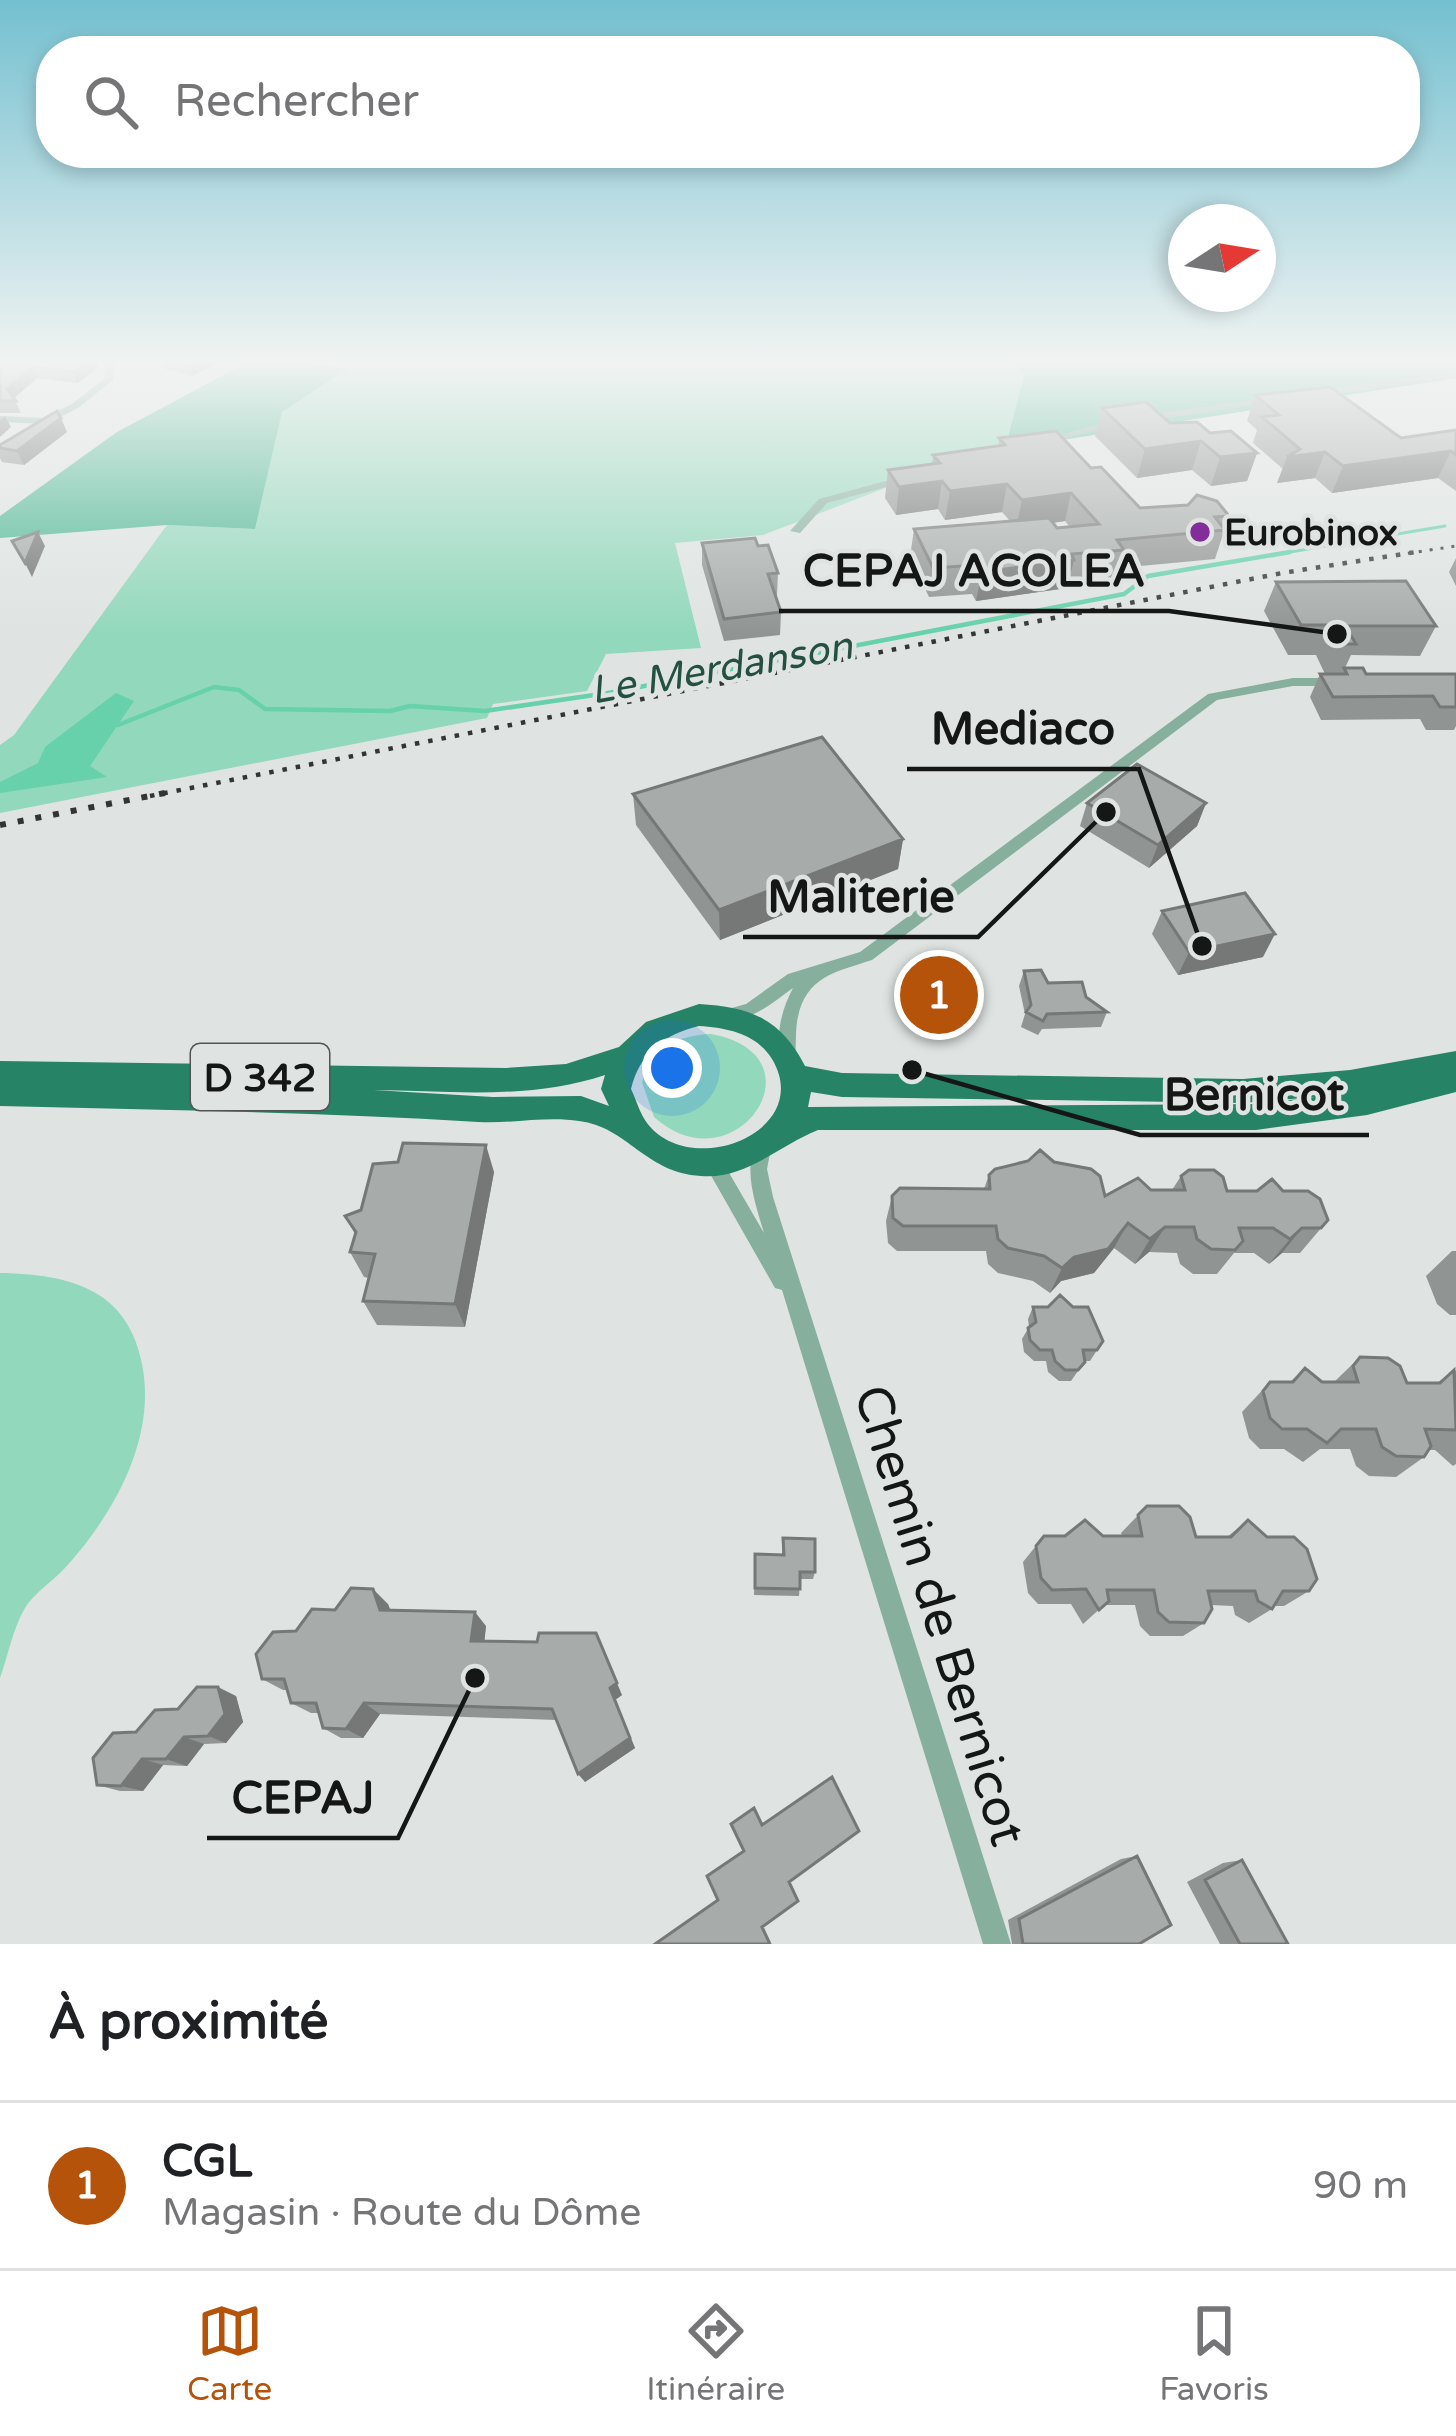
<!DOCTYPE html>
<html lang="fr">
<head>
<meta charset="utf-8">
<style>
  :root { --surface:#fff; --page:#f2f2f2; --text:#202124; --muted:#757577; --line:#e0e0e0; --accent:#b45309 }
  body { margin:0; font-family:"Varela Round",sans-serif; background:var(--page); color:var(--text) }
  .compass { position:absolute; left:1168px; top:204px; width:108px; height:108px; border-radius:50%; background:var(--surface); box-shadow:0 6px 18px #0003; rotate:78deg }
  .you { position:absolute; left:672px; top:1068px; width:42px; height:42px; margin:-30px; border:9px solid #fff; border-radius:50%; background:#1a73e8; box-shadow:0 0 0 18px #1a73e833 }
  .badge { display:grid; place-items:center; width:78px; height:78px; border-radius:50%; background:var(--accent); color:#fff; font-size:39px; font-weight:700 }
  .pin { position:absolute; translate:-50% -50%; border:6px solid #fff; box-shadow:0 3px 12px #0006 }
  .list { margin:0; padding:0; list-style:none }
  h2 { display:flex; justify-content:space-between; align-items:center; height:156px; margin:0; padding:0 48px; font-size:51px }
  h2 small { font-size:39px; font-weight:400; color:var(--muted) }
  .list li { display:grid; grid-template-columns:78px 1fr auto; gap:36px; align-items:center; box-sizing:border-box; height:168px; padding:0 48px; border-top:3px solid var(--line) }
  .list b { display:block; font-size:45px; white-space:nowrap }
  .list p { margin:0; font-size:39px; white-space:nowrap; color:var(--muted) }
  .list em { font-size:39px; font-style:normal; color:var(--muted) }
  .icon { flex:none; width:66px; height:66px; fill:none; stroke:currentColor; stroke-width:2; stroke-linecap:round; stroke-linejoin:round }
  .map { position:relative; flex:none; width:1456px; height:1944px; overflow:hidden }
  .search { position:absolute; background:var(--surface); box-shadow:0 6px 18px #0003; left:36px; right:36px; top:36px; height:132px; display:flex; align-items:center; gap:30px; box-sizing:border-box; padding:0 42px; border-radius:48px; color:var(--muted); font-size:45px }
  .sheet { height:324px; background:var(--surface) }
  nav { display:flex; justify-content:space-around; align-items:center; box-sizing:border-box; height:168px; border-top:3px solid var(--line); background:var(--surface); font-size:33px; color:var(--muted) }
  nav a { display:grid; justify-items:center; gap:6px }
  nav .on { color:var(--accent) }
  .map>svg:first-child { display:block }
  .green { fill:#92d8bc }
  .forest { fill:#4bb793 }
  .water { fill:#66d1ab }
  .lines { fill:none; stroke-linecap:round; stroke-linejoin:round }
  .stream-far1 { stroke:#66d1ab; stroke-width:3 }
  .stream { stroke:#66d1ab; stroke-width:4.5 }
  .street { fill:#86af9e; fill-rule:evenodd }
  .primary { fill:#268366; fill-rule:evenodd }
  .rail-far2 { stroke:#333534; stroke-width:3; stroke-dasharray:3 8; stroke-linecap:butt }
  .rail-far1 { stroke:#333534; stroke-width:4.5; stroke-dasharray:4.5 9; stroke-linecap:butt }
  .rail { stroke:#333534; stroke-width:6; stroke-dasharray:6 12; stroke-linecap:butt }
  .wall { fill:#909492; fill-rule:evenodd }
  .shaded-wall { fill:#757877 }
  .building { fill:#a7acaa; stroke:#757877; stroke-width:3 }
  .poi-dot { fill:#832d9b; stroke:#dfe4e2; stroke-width:4.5 }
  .labels { text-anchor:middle; stroke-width:9; stroke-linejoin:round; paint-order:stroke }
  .far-poi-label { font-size:36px; font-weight:bold; fill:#151716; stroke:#dfe4e2; text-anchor:start }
  .far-water-label { font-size:39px; font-style:italic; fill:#235040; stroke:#dfe4e2 }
  .shield { fill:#dfe4e2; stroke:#525453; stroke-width:3 }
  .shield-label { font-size:39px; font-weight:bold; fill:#151716 }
  .near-street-label { font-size:51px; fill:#151716; stroke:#dfe4e2 }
  .leader { fill:none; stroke:#151716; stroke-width:4.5 }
  .callout-dot { fill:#151716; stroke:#dfe4e2; stroke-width:4.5 }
  .callout-label { font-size:45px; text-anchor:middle; font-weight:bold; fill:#151716; stroke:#dfe4e2; stroke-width:9; stroke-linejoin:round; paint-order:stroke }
</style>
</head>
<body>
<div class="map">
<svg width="1456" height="1944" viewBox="0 0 1456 1944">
  <rect width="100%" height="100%" fill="#dfe4e2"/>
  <path class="green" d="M309,362H1456L1105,424L961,459L763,535L675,543L701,648L606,654L587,691L493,704L487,718L0,813V745L14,735L167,525L255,529L282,411L345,370Z
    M711,1034C827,1055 735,1190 654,1117L642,1082C651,1048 678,1035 711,1034Z
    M0,1273C52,1274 110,1282 133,1335C168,1417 121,1507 64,1569C52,1582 34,1593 25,1608C13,1628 8,1656 0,1678Z"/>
  <path class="forest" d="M248,362H309L347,369L282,412L255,529L167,525L0,538V516L117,432Z
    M1014,362H1456V378L1005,449L1024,376Z"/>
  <path class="water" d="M116,693L134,701L90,766L107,777L0,793V782L38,763L45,747Z"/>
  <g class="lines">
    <path class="stream-far1" d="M1272,555L1445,526"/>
    <path class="stream" d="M118,725L214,687L239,690L265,709L390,711L410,706L485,711L608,693L1124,594L1148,576L1290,552"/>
    <path class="street" d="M93,362H115L113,380L78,408L46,424L0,422V416L43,418L72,404L104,379L106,365Z
      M1456,371V377L1314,397L1309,394L1314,391Z
      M1271,397L1276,400L1274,402L1142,422L1137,419L1142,416Z
      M1117,419L1122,422L1120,424L1043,444L1038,441Z
      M908,475L913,478L912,480L827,503L800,533L790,531L819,499Z
      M1293,678H1338L1345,682L1338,686H1293L1217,700L872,960C835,972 804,977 797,1022C795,1035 797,1048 794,1060L788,1062L782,1060C775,1035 781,1011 793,988C771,1004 749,1023 721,1021L718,1016L721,1011L746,1004L788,974L860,952L1208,694Z
      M762,1140L769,1142L771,1148L767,1169L773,1197L1011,1944H983L782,1290L775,1288L705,1165L707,1159L714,1157L721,1159L764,1233C755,1202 744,1174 755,1142Z"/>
    <path class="primary" d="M699,1004C751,1007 781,1019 805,1066L842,1073L1243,1079L1350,1070L1456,1051V1092L1367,1115L1256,1130H818C780,1145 745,1180 701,1176C645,1173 628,1127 579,1121C546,1116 511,1124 478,1122C318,1112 159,1110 0,1106V1061L506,1068L566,1064L619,1047L646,1022ZM699,1026C727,1028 756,1033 772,1059C815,1131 691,1181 647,1123C640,1114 636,1099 631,1089C640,1053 663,1035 699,1026ZM605,1075L601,1089L609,1106L581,1096L493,1097L373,1090C451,1091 531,1100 605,1075ZM811,1092L842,1097L1243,1103L1315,1097L1256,1104L808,1107Z"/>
    <path class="rail-far2" d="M1397,555L1456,546"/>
    <path class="rail-far1" d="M150,796L1282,573L1416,552"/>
    <path class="rail" d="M0,825L165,793"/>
  </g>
  <path class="wall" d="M0,362L98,368L77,383L37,378L14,398L21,413H0Z
    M161,362H222L192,376L164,369Z
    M1255,395L1401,438L1456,430V491L1438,478L1332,493L1315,478L1277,483L1283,469L1253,443L1257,430L1247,421Z
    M1102,408L1210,433L1257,453L1247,481L1211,486L1192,470L1137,478L1095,436Z
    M67,432L24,465L2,462L0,458V445Z
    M999,438L1091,468L1140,508L1229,516L1215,559L1119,568L1116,579L1068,583L1067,588L976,601L972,594L929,597L910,557L914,529L1010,521L1002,512L945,520L938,509L896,515L885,498L888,470L932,464L933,455L998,446ZM1065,521L1070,527L1057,528L1053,523Z
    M702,543L758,546L778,573L777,595H775L781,612L780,635L724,641L702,565Z
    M1456,558V586L1449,572Z
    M1276,582L1436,626L1420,656L1351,655L1345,668L1366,674H1456V726L1454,730H1426L1420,719L1321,720L1310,697L1320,674H1325L1316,655H1288L1264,611Z
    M633,794L903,839L898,869L720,940L636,825Z
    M1087,803H1206L1197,826L1149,868L1080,826Z
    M1162,911L1263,957L1178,975L1152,934Z
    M1024,971L1048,983L1086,997L1107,1012L1101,1027L1042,1029L1038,1035L1021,1027L1025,1014L1019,986Z
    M911,975L977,990L973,1005L951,1023L908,990Z
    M1054,1162L1105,1196L1151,1190H1172L1181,1176L1227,1191H1283L1328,1220L1300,1253H1282L1269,1264L1254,1253H1234L1217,1274H1193L1180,1264L1177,1253L1149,1252L1135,1264L1114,1248L1094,1273L1061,1281L1050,1293L1033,1281L998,1273L988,1264L986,1251H897L888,1243L886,1221L892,1196L984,1189L989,1175Z
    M494,1172L465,1327L377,1325L363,1301L369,1278L364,1277L350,1252L355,1234L345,1216Z
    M1452,1251H1456V1315H1450L1437,1304L1426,1276Z
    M1033,1307L1103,1341L1090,1361H1085L1071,1381H1059L1048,1372L1046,1361H1034L1024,1352L1022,1339L1029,1327L1028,1319Z
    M1360,1357L1407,1383H1437L1454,1370L1456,1371V1464L1453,1466L1435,1450H1429L1424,1457L1396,1477L1369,1476L1356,1466L1350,1449H1320L1303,1462L1284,1449H1260L1249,1438L1242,1412L1270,1382H1290L1305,1368L1322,1382H1334Z
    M1147,1506L1196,1537H1227L1248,1520L1309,1591L1284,1606H1274L1272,1609L1249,1623L1235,1615L1233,1606L1211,1605L1204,1623L1183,1636H1150L1140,1626L1135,1605H1104L1083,1624L1071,1604H1038L1028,1593L1023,1562L1044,1536H1122L1121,1533Z
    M783,1538L815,1572L813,1579H800L799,1596L754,1595L755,1554L782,1555Z
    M388,1604L391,1611L486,1626L484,1642L622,1695L615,1700L635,1748L585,1782L556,1720L380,1714L363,1738H341L323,1728L319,1713H311L291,1703L287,1690H283L262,1679L296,1631L335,1610Z
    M236,1696L243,1722L226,1743L204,1744L187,1766L163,1765L143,1791H120L97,1785L136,1732L178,1709Z
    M1137,1856L1139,1944H1012L1008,1920L1121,1859Z
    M1242,1860L1288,1944H1220L1187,1882L1223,1863Z"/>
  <path class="shaded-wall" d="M87,362H96L98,368L77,383L73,372Z
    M196,362H222L192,376L189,365Z
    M32,367L37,378L12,400L7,389Z
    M5,416L11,427L0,437V420Z
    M61,418L67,432L24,465L17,451Z
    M1201,441L1192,470L1137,478L1145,449Z
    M1451,451L1438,478L1332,493L1343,466Z
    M1325,452L1315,478L1277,483L1287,457Z
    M1257,453L1247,481L1211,486L1220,457Z
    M942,481L938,509L896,515L899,487Z
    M1007,484L1002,512L945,520L950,491Z
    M1071,493L1065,521L1016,528L1022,500Z
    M38,532L45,546L32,577L25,563Z
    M1074,560L1067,588L976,601L982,572Z
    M1206,803L1197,826L1149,868L1158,845Z
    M903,839L898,869L720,940L719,910Z
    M1275,934L1263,957L1178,975L1189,952Z
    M977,990L973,1005L951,1023L955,1008Z
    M486,1145L494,1172L465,1327L455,1304Z
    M1128,1223L1114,1248L1094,1273L1061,1281L1050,1293L1062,1268L1074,1257Z
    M1165,1227L1149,1252L1135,1264L1150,1239Z
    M1302,1228L1282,1253L1269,1264L1290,1239Z
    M373,1589L388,1604L395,1625L380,1610Z
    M475,1612L486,1626L483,1655L471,1641Z
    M596,1633L622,1695L615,1700L635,1748L585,1782L578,1774L610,1688Z
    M218,1687L236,1696L243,1722L226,1743L208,1736Z
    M364,1703L380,1714L363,1738L346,1729Z
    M184,1737L204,1744L187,1766L166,1759Z
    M142,1759L163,1765L143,1791L121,1786Z"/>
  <path class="building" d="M0,362H87L73,372L32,367L7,389L16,401H0Z
    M1330,387L1401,438L1456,430V455L1451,451L1343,466L1325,452L1287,457L1300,449L1262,417L1279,415L1255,395Z
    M1146,402L1170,423L1197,422L1210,433L1231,431L1257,453L1220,457L1201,441L1145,449L1102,408Z
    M57,411L61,418L17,451L0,448V445Z
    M1056,431L1091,468L1101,467L1140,508L1188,505L1197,495L1217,501L1229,516L1215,517L1225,530L1117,540L1124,550L1071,554L1074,560L982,572L977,565L933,568L914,529L1049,518L1057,528L1099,524L1071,493L1022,500L1007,484L950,491L942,481L899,487L888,470L940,463L933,455L1005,445L999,438Z
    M38,532L25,563L12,541Z
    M755,538L758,546L768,545L778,573L768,574L781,612L724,619L702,543Z
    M1406,581L1436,626H1345L1356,644H1339L1330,625H1301L1276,582Z
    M1344,668H1363L1366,674H1456V707H1440L1433,696L1333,697L1320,674H1347Z
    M822,737L903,839L719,910L633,794Z
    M1137,764L1206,803L1158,845L1087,803Z
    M1245,893L1275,934L1189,952L1162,911Z
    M927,961L934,966L938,962L977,990L955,1008L911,975Z
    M1041,970L1048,983L1082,982L1086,997L1107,1012L1047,1014L1043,1021L1026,1012L1031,1005L1024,971Z
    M403,1143L486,1145L455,1304L363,1301L375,1254L350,1252L356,1232L345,1216L361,1210L373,1164L398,1162Z
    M1040,1150L1054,1162L1091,1169L1100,1176L1105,1196L1138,1178L1151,1190H1185L1181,1176L1189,1170H1214L1223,1177L1227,1191H1257L1272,1179L1283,1191H1308L1320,1199L1328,1220L1321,1228H1302L1290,1239L1273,1228H1239L1243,1241L1235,1250L1211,1249L1197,1239L1194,1227H1165L1150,1239L1128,1223L1108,1249L1074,1257L1062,1268L1044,1256L1008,1248L998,1239L996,1226H903L893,1218L892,1196L900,1188L990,1189L989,1175L995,1169L1028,1161Z
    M1060,1295L1073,1307H1088L1103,1341L1097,1350H1083L1085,1362L1078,1370H1065L1055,1361L1052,1350H1040L1030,1340L1028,1328L1036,1322L1033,1307H1048Z
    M1360,1357L1388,1358L1400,1366L1407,1383H1440L1454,1370L1456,1430L1425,1429L1431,1446L1424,1457L1396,1456L1382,1447L1376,1429H1341L1327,1443L1307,1429H1282L1270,1418L1263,1391L1270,1382H1293L1305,1368L1322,1382H1358L1353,1366Z
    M1147,1506H1179L1190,1517L1196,1537H1231L1248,1520L1267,1537H1294L1307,1549L1317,1579L1309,1591H1283L1272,1609L1258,1601L1255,1591H1208L1212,1609L1204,1623L1169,1622L1158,1612L1154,1590H1107L1109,1601L1099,1610L1086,1589L1052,1590L1041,1578L1036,1546L1044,1536H1065L1085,1520L1103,1536H1142L1138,1515Z
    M783,1538L815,1539V1572H800V1589L755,1588V1554L784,1555Z
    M351,1588L373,1589L380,1610L475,1612L471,1641L537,1642L539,1633H596L617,1683L610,1688L630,1738L578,1774L552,1709L364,1703L346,1729L323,1728L316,1703H291L284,1679H262L256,1654L273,1632L296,1631L312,1609L335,1610Z
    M197,1687H218L225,1714L208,1736L184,1737L166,1759H142L121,1786L97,1785L93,1758L113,1733L136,1732L155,1710L178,1709Z
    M832,1777L859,1831L789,1882L798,1901L762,1927L770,1944H655L718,1900L707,1876L744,1851L731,1824L754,1808L762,1825Z
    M1137,1856L1171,1925L1139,1944H1023L1019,1919Z
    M1242,1860L1288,1944H1240L1205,1880Z"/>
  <linearGradient id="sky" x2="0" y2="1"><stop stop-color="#74c0d0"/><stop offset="0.57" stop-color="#f1f3f2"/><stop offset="1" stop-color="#f1f3f2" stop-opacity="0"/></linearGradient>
  <rect width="1456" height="634" fill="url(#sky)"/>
  <circle class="poi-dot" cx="1200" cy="532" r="12"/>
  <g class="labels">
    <g class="far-poi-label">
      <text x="1224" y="545">Eurobinox</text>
    </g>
    <g class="far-water-label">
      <text transform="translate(721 667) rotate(-10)" y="14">Le Merdanson</text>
    </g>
    <rect class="shield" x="191" y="1044" width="138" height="66" rx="9"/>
    <g class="shield-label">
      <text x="260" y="1091">D 342</text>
    </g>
    <g class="near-street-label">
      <text transform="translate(941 1615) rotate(73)" y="18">Chemin de Bernicot</text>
    </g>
  </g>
  <path class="leader" d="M1337 634L1169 611H779M1202 946L1139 769H907M1106 812L978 937H743M912 1070L1140 1135H1369M475 1678L398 1838H207"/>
  <g class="callout-dot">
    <circle cx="1337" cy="634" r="12"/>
    <circle cx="1202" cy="946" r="12"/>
    <circle cx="1106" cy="812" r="12"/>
    <circle cx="912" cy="1070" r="12"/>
    <circle cx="475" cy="1678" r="12"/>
  </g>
  <g class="callout-label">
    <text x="974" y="586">CEPAJ ACOLEA</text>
    <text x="1023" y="744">Mediaco</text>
    <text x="861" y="912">Maliterie</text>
    <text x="1254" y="1110">Bernicot</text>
    <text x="303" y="1813">CEPAJ</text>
  </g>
</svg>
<svg class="compass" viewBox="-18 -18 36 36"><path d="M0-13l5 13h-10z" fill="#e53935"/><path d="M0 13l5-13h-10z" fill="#757577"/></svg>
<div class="you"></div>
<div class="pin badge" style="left:939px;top:995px">1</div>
<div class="search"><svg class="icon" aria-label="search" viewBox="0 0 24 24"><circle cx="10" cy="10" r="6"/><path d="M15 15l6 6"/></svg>Rechercher</div>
</div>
<section class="sheet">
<h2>À proximité<small></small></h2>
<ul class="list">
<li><span class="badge">1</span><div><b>CGL</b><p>Magasin · Route du Dôme</p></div><em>90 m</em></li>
</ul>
</section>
<nav>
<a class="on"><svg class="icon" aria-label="map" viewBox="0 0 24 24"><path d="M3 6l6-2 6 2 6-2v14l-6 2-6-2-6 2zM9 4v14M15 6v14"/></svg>Carte</a>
<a><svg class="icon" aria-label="directions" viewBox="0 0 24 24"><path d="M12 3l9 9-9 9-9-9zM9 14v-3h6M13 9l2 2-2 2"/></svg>Itinéraire</a>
<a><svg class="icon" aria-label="saved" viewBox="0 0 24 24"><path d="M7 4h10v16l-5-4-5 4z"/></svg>Favoris</a>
</nav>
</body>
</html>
